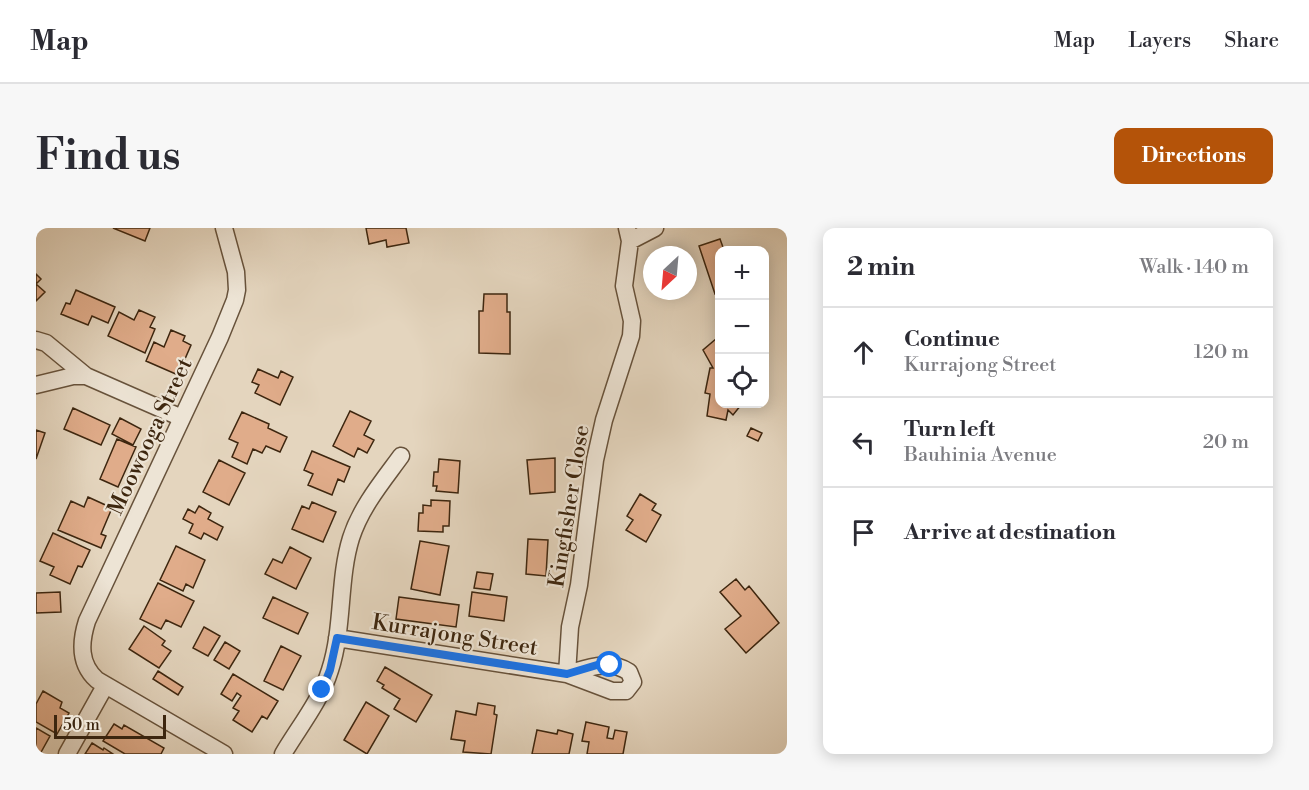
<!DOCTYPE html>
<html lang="en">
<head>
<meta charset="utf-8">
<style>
  :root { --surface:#fff; --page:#f7f7f7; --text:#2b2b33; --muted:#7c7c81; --line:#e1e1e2; --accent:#b45309 }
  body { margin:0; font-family:"Libre Bodoni",serif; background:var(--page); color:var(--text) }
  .controls { position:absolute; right:18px; top:18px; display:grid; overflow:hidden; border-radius:12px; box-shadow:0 3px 15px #0003 }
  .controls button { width:54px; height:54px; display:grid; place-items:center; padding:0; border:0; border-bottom:2px solid var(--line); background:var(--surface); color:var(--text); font:30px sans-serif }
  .compass { position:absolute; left:607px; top:18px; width:54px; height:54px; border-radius:50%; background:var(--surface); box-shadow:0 3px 15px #0003; rotate:206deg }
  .scale { position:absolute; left:18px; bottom:15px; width:112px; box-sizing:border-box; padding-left:6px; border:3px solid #3d260f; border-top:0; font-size:16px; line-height:21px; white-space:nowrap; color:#3d260f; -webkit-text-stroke:4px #ede4d5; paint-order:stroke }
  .stop { position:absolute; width:18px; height:18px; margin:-14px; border:4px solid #1a73e8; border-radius:50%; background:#fff }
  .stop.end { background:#1a73e8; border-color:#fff; box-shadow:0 2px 6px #0008 }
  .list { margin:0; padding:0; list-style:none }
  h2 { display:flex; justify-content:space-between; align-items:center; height:78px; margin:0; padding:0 24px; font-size:26px }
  h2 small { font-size:20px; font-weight:400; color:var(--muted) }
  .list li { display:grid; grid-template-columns:39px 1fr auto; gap:18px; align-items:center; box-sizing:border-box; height:90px; padding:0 24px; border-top:2px solid var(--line) }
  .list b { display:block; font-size:22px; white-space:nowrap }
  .list p { margin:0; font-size:20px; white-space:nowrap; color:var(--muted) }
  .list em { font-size:20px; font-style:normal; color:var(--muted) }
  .icon { flex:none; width:33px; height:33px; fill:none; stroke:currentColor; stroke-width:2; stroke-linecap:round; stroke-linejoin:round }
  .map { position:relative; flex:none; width:751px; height:526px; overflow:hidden; border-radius:12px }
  header { display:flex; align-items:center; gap:36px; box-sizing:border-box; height:84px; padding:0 30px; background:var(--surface); border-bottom:2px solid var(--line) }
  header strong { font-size:28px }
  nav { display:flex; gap:33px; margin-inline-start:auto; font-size:21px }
  .intro { display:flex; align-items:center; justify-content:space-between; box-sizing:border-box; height:144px; padding:0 36px }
  h1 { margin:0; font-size:42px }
  .button { padding:15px 27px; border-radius:12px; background:var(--accent); color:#fff; font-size:21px; font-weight:700 }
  main { display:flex; gap:36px; padding:0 36px }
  aside { flex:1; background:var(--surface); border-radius:12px; box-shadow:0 3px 15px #0003 }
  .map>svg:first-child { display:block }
  .building { fill:#e0ac8a; stroke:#3d260f; stroke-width:1.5 }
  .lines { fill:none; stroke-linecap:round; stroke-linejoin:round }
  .minor-casing { stroke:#67523b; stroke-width:19 }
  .minor { stroke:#ede4d5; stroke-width:16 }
  .route { stroke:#1a73e8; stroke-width:8 }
  .labels { text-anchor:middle; stroke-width:4.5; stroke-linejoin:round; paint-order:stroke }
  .street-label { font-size:22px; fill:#3d260f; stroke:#ede4d5 }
</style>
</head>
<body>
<header>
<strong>Map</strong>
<nav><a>Map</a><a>Layers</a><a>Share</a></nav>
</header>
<div class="intro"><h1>Find us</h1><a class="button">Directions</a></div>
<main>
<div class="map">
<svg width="751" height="526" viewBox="0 0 751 526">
  <rect width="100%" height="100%" fill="#e4d5be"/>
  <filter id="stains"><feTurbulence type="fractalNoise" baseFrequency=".00333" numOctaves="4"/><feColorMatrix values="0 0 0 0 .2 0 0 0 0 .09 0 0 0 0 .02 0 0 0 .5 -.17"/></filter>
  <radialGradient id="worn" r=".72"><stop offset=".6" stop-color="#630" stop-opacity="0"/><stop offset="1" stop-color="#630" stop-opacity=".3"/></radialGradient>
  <path class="building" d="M77,0H114L109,13Z
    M330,0H370L373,15L351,19L350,12L333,16Z
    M684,11L688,22H684V64L679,66L663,18Z
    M0,46L5,51L0,56L9,64L0,73Z
    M40,62L79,79L72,95L56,88L52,97L25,86L30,75L34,76Z
    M448,66H471V84H474V126L443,125V83H447Z
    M103,82L119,89L114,99L119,101L109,125L72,108L83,84L98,92Z
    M135,102L149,108L147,113L155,117L142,147L110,133L118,114L128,119Z
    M681,110L684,114V176H704L705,177L697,187L692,182L690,192L671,188L674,166L669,165L674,140H677L667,122Z
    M222,141L242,150L245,143L257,149L244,177L219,165L223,157L216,154Z
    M37,180L74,197L65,217L28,201Z
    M314,183L335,193L328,207L338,212L331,225L322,220L318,229L297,218Z
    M206,184L233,196L232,200L251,209L244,224L230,218L226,225L217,221L211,236L196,229L202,215L193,211Z
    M84,190L105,201L97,217L76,206Z
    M715,200L726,205L722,213L711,208Z
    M0,202L9,205L0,231Z
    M81,211L100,219L82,259L64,251Z
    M276,223L314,239L308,254L302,251L296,267L272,257L277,246L268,242Z
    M519,230V264L494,266L491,232Z
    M403,231L424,233L422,265L400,263L401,258H397L398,244H402Z
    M183,232L209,245L193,277L167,264Z
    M604,266L620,276L616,282L625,287L610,314L590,302L597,292L591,288Z
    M52,269L76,280L65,306L70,308L65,320L22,302L35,273L48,279Z
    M395,272L414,273L413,298H407V304L382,303L383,285H387V277L395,278Z
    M276,274L300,284L287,314L256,301L266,278L273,281Z
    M163,278L175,285L172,291L187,299L181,312L168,305L165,311L153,305L157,296L147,291L152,281L159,285Z
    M17,305L54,322L46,339L42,338L34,356L14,347L18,339L4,333Z
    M492,311L512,312L510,348L490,346Z
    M384,313L413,318L404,367L375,361Z
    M140,318L169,332L157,360L150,356L147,363L124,352Z
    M254,319L275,330L260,361L229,346L237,331L246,335Z
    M441,344L457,346L454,362L438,360Z
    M700,351L709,362L713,358L743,395L710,425L689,401L705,388L684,364Z
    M122,355L158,373L145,399L130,392L125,401L104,391Z
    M24,364L25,384L0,385V365Z
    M436,364L471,369L468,393L433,388Z
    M237,369L272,385L262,406L227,390Z
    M363,369L423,377L420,399L360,391Z
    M108,398L129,413L126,417L135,423L123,440L93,421Z
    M168,399L184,408L172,428L157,420Z
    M189,414L204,423L193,441L178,432Z
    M245,418L265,428L247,462L228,453Z
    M349,439L396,467L380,494L358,481L364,471L346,460L348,457L341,453Z
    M122,443L147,459L142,467L117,451Z
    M197,446L242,473L231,491L226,488L216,504L197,492L203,483L197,480L205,468L201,465L196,473L185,466Z
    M7,463L26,474L24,480L33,485L21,506L0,494V476Z
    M330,474L353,488L331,526L308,512Z
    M442,475L459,478L458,486L461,487L455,526L427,524L429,513L415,511L420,483L440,487Z
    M550,494L573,499L571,510L577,511L579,502L591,504L587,526H551L553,514L546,513Z
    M78,496L86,501L88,497L128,520L125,526H89L67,513Z
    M0,500L14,508L4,526H0Z
    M501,502L521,506L522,502L537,506L533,526H496Z
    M56,515L67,522L68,520L77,526H49Z"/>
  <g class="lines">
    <defs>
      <path id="minor" d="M188,0L200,44L201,62L199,72L184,109L51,393C44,415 43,436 61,452L188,526
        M594,13L619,0
        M0,112L10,115L50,148L146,190
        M0,157L37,148H50
        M301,410L531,446L576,463H590L597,454L593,444C573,431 552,440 531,446
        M531,446L534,399L543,357L559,232L568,192L595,108L596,93L588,58L594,13L591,0
        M31,526L69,458
        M247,526C263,499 285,472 294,442C308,399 302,352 315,310C325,279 346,254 365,228"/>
    </defs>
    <use href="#minor" class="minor-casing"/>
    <use href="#minor" class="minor"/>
  </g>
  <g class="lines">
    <path class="route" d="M286,462L294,442L301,410L531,446L561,437H574"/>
  </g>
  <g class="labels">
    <g class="street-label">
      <text transform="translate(113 208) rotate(-65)" y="8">Moowooga Street</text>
      <text transform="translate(532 278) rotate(-81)" y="8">Kingfisher Close</text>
      <text transform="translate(419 406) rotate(9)" y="8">Kurrajong Street</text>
    </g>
  </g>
  <rect width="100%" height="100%" filter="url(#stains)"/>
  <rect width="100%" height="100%" fill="url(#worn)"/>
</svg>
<div class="controls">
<button>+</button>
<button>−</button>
<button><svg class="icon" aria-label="locate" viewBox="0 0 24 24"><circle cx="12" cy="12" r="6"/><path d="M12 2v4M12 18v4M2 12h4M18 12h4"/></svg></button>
</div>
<svg class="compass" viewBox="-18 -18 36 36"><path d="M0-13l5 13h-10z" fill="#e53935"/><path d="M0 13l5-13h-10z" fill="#7c7c81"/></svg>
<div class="scale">50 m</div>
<div class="stop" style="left:574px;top:437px"></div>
<div class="stop end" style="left:286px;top:462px"></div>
</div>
<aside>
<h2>2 min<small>Walk · 140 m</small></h2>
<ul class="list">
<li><svg class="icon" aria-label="ahead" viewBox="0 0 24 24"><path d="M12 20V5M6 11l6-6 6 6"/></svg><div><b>Continue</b><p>Kurrajong Street</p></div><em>120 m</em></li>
<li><svg class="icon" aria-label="left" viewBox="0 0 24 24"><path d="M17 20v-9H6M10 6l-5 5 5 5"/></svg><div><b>Turn left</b><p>Bauhinia Avenue</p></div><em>20 m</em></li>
<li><svg class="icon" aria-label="arrive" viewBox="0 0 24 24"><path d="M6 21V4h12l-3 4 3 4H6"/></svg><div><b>Arrive at destination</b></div></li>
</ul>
</aside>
</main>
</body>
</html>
